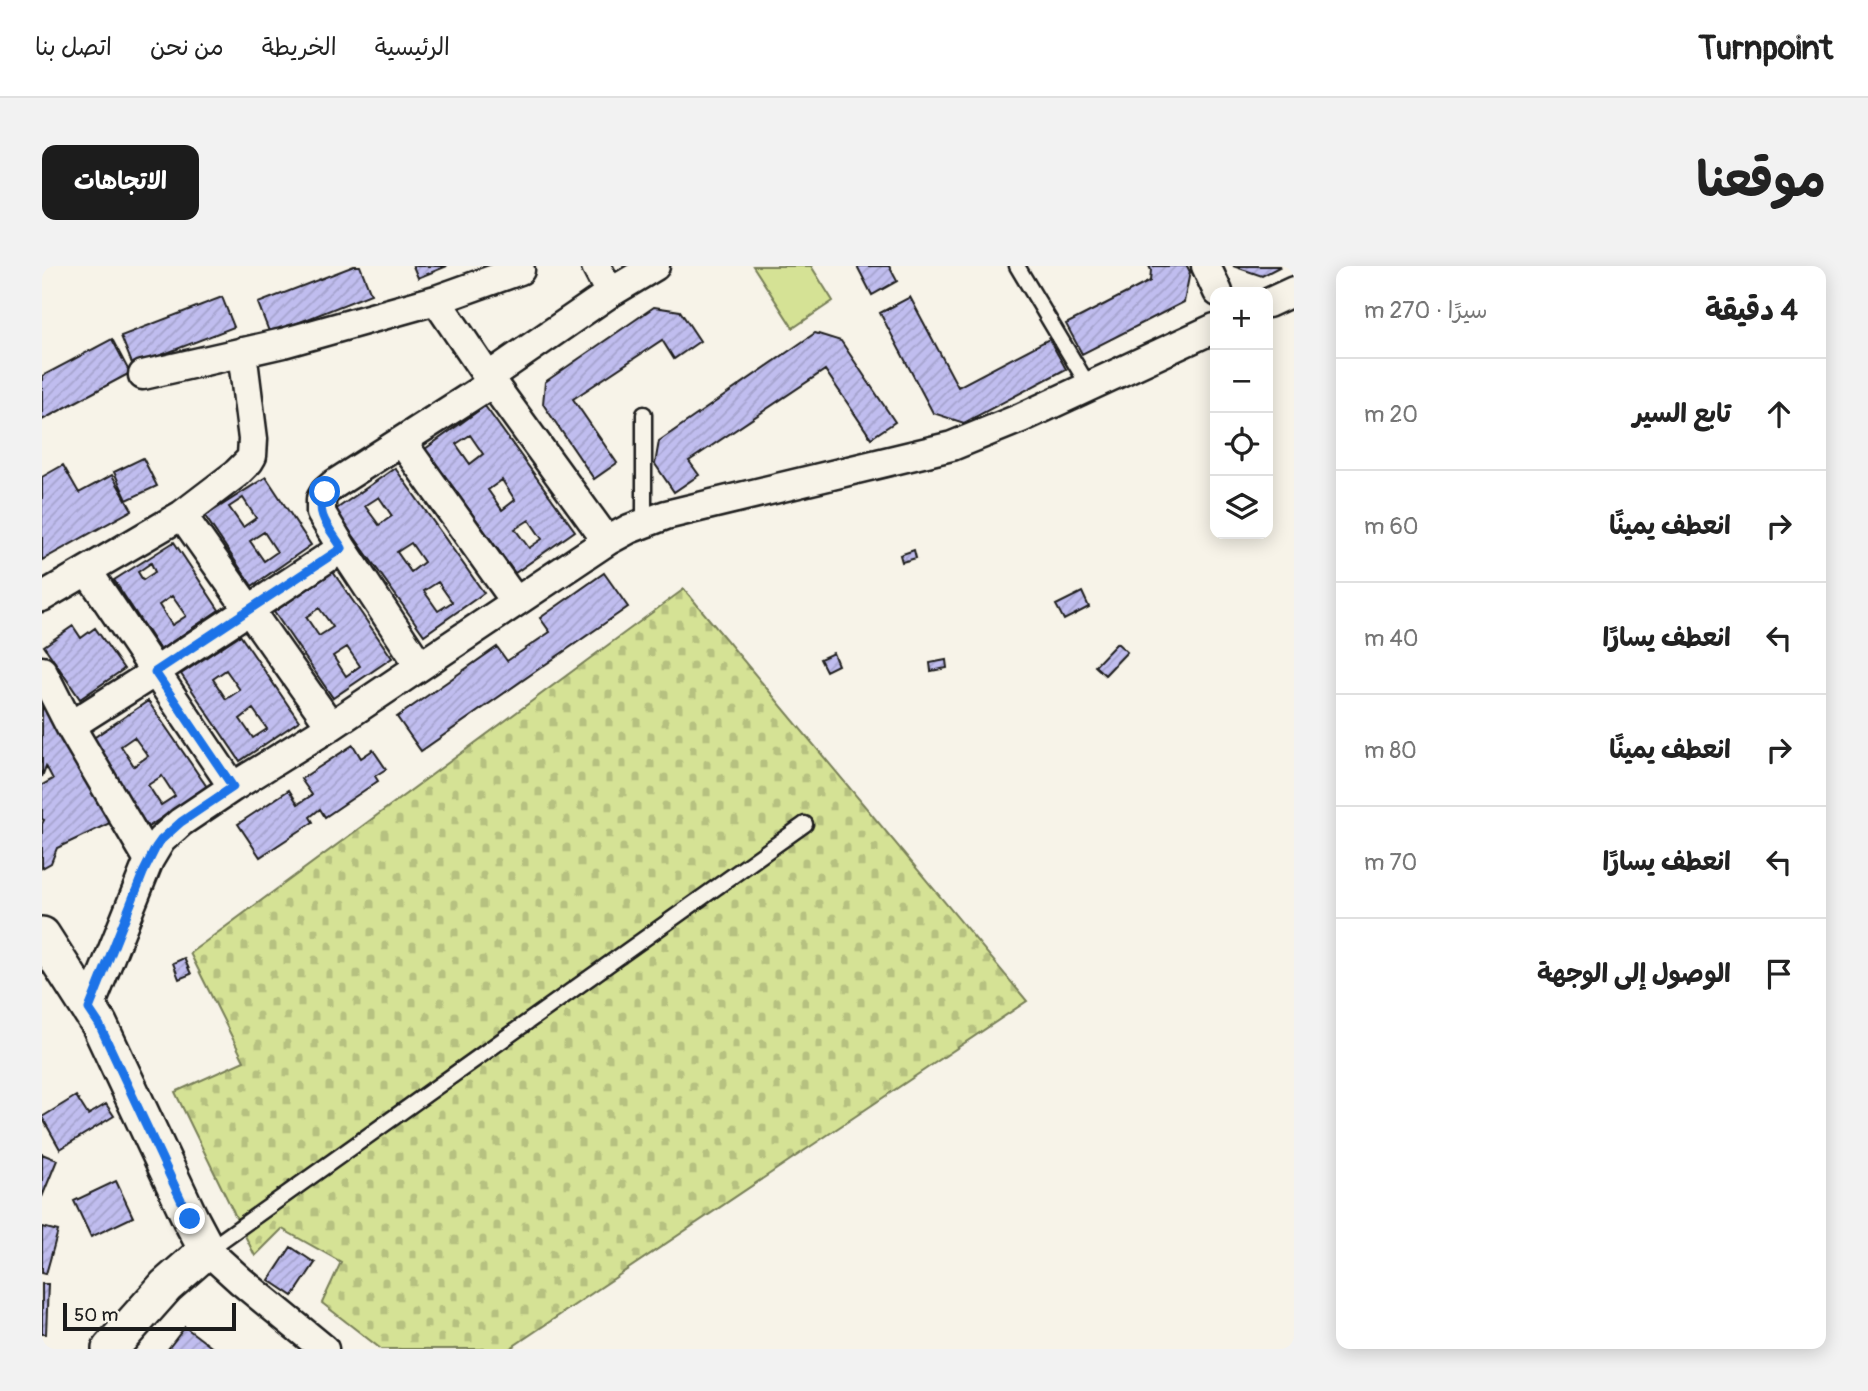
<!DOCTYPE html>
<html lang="ar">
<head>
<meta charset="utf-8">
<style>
  :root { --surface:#fff; --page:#f2f2f2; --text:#222; --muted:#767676; --line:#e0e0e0; --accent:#1c1c1c }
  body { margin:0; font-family:Pangolin,"Playpen Sans Arabic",sans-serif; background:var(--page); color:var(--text); direction:rtl }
  .controls { position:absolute; right:21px; top:21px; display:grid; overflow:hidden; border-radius:14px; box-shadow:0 4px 18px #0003 }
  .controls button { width:63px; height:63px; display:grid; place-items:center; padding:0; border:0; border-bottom:2px solid var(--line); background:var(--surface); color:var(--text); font:35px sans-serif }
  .scale { position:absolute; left:21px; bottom:18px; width:173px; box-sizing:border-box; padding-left:7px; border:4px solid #1c1c1c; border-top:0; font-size:19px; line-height:24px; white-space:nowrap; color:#1c1c1c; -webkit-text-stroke:5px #f7f3e8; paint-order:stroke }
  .stop { position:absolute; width:21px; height:21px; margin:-16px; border:5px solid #1a73e8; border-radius:50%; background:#fff }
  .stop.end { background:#1a73e8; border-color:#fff; box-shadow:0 2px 7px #0008 }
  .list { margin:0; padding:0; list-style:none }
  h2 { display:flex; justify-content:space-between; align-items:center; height:91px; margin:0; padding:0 28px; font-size:30px }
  h2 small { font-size:23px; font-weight:400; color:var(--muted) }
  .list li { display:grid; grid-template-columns:46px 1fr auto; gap:21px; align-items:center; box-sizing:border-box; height:112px; padding:0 28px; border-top:2px solid var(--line) }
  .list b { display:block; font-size:26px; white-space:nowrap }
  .list em { font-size:23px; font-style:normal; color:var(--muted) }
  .icon { flex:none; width:38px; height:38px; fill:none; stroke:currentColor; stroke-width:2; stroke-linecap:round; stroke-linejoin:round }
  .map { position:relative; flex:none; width:1252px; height:1083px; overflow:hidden; direction:ltr; border-radius:14px }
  header { display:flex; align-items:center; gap:42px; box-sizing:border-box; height:98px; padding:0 35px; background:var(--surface); border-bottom:2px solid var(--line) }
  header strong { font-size:33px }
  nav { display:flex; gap:38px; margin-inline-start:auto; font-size:24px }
  .intro { display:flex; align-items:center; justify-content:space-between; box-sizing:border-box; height:168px; padding:0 42px }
  h1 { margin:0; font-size:49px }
  .button { padding:18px 32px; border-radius:14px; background:var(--accent); color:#fff; font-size:24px; font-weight:700 }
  main { display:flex; gap:42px; padding:0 42px }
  aside { flex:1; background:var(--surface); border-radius:14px; box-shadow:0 4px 18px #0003 }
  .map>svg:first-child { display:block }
  .cemetery { fill:url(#cemetery-stones); stroke:#787f58; stroke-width:2 }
  .pitch { fill:#d5e295; stroke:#787f58; stroke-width:2 }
  .building { fill:url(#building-hatch); stroke:#1c1c1c; stroke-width:2; fill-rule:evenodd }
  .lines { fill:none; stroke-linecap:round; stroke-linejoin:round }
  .service-casing { stroke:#1c1c1c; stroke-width:19 }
  .minor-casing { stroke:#1c1c1c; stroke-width:33 }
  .tertiary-casing { stroke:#1c1c1c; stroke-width:40 }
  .service { stroke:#f7f3e8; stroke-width:14 }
  .minor { stroke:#f7f3e8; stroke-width:28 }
  .tertiary { stroke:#f7f3e8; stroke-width:35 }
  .route { stroke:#1a73e8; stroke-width:9 }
</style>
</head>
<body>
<header>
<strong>Turnpoint</strong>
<nav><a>الرئيسية</a><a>الخريطة</a><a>من نحن</a><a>اتصل بنا</a></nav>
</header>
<div class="intro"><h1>موقعنا</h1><a class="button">الاتجاهات</a></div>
<main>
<aside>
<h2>4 دقيقة<small>سيرًا · 270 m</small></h2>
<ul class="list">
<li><svg class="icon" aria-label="ahead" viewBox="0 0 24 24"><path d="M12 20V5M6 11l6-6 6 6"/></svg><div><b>تابع السير</b></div><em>20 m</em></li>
<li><svg class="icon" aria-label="right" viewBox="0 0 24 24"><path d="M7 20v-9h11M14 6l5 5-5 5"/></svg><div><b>انعطف يمينًا</b></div><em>60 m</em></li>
<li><svg class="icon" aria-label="left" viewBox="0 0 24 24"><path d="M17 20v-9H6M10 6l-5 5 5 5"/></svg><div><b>انعطف يسارًا</b></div><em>40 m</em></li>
<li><svg class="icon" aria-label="right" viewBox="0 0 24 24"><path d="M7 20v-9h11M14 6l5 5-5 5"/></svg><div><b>انعطف يمينًا</b></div><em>80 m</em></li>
<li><svg class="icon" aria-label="left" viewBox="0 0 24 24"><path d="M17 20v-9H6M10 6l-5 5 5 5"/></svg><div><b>انعطف يسارًا</b></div><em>70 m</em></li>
<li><svg class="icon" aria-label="arrive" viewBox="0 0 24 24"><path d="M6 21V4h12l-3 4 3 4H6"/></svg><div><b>الوصول إلى الوجهة</b></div></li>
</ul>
</aside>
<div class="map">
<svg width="1252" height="1083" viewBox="0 0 1252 1083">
  <defs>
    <pattern id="cemetery-stones" width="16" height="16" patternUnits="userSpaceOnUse" patternTransform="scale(1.75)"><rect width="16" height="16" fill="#d5e295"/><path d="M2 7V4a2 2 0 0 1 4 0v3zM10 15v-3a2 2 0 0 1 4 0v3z" fill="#b6c180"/></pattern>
    <pattern id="building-hatch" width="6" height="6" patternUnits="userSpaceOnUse" patternTransform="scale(1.75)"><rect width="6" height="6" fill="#c0bdef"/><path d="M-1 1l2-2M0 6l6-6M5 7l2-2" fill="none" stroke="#a4a2cc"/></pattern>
  </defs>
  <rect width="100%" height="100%" fill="#f7f3e8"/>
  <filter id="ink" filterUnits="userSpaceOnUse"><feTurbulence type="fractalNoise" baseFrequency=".0143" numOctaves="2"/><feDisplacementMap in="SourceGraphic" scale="14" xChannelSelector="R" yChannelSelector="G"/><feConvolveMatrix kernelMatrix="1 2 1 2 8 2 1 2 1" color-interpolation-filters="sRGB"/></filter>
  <g filter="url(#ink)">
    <path class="cemetery" d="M642,323L985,735L467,1083H339L280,1037L299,996L240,963L213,990L133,826L202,795L148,687Z"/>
    <path class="pitch" d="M711,0H769L791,35L751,62Z"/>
    <path class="building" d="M312,0H318L329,28L228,68L216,37Z
      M371,0H405L376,12Z
      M815,0H847L855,15L830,29Z
      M1107,0H1145L1148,6L1142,36L1040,88L1024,58L1108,15L1109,4Z
      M1191,0H1239L1220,10Z
      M180,31L192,61L91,100L79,70Z
      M868,31L916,121L1007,73L1024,103L922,157L891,147L838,47Z
      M612,41L638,45L658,75L632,93L620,74L531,133L575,197L552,213L501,138L503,116Z
      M773,67L799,75L853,156L829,172L783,104L647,195L657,209L632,226L613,198L617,175Z
      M70,73L88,107L0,154V110Z
      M443,140L533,265L473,307L383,183ZM428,169L441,188L428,198L414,178ZM460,214L473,234L460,244L446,224ZM487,254L500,273L487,282L473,263Z
      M101,192L115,220L85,234L72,206Z
      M21,199L37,227L70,209L90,244L0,294V211Z
      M353,202L442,327L382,369L293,244ZM337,231L350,250L337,259L323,240ZM369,277L382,296L369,306L355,286ZM396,316L410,336L396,345L382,325Z
      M224,211L269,279L210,320L163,250ZM201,232L214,252L201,261L187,241ZM222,266L235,286L222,295L208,275Z
      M132,276L177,344L118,384L72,314ZM109,297L113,306L101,314L96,306ZM130,330L144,350L130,359L117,339Z
      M872,284L874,292L860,296L858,289Z
      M291,306L350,392L291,432L232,346ZM277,342L291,361L277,370L264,351ZM305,381L318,400L304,410L291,390Z
      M562,307L586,341L379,485L355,451L455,381L465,395L508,366L498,352Z
      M1040,326L1047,341L1022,354L1014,339Z
      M31,360L39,372L53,362L82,403L38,433L2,380Z
      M198,369L257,455L198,495L139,408ZM184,404L198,424L184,433L171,413ZM211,443L225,463L211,472L198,453Z
      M1075,377L1085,386L1063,409L1053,400Z
      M791,387L796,399L784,405L778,393Z
      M904,394L905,402L889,405L888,397Z
      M0,420L72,555L15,582L9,597L0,602V558L2,554L0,553V519L11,513L4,500L0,511Z
      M106,435L165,521L106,561L47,475ZM92,471L106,490L92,500L79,480ZM120,510L133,530L119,539L106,519Z
      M311,479L319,492L331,484L344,503L333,510L336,515L283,551L278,543L268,551L271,556L218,591L196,558L247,524L256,538L270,529L259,513Z
      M142,692L149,708L137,713L131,697Z
      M34,830L46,849L64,838L72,850L18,883L0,851Z
      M0,888L15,894L0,931Z
      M74,915L91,951L49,971L32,935Z
      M0,961L16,965L4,1008L0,1007Z
      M249,981L273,997L251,1030L227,1014Z
      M0,1018H6L4,1068H0Z
      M143,1061L172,1083H126Z"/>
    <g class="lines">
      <defs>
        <path id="service" d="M975,0L1046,119
          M602,148V257
          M166,984L763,558"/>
        <path id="minor" d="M554,0L568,27
          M1164,0L1176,26
          M394,34L446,111
          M1226,37L1252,25
          M101,109L241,77L394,34L478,4
          M360,176L474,336
          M140,249L289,460
          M565,275L587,263L624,249L910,180L979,152L1173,62
          M46,306L191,521
          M0,331L140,249L195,207L207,195L210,190L211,173L200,86
          M378,400L300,282L279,247V233L283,226L291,219L450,117
          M0,405L28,460L107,594
          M28,460L113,406L300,282
          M47,743L107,594L119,574L139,556L191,521L289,460L565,275L446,111L568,27L613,0
          M165,984L199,1015L282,1083"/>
        <path id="tertiary" d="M0,669L57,758L148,952L165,984L124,1020L68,1083"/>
      </defs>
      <use href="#service" class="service-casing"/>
      <use href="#minor" class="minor-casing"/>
      <use href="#tertiary" class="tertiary-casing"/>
      <use href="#service" class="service"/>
      <use href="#minor" class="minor"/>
      <use href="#tertiary" class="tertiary"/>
    </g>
  </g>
  <g class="lines" filter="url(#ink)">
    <path class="route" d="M148,953L57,758L47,743L101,607L114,581L119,574L139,556L191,521L113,406L300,282C289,264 271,247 283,226"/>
  </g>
</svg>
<div class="controls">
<button>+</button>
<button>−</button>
<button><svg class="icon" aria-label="locate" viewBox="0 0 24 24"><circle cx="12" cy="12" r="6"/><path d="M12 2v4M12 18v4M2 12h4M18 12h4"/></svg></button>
<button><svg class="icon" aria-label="layers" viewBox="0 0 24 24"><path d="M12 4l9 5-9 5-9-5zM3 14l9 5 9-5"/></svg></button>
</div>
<div class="scale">50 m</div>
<div class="stop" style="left:283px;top:226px"></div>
<div class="stop end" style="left:148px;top:953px"></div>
</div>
</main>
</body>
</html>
